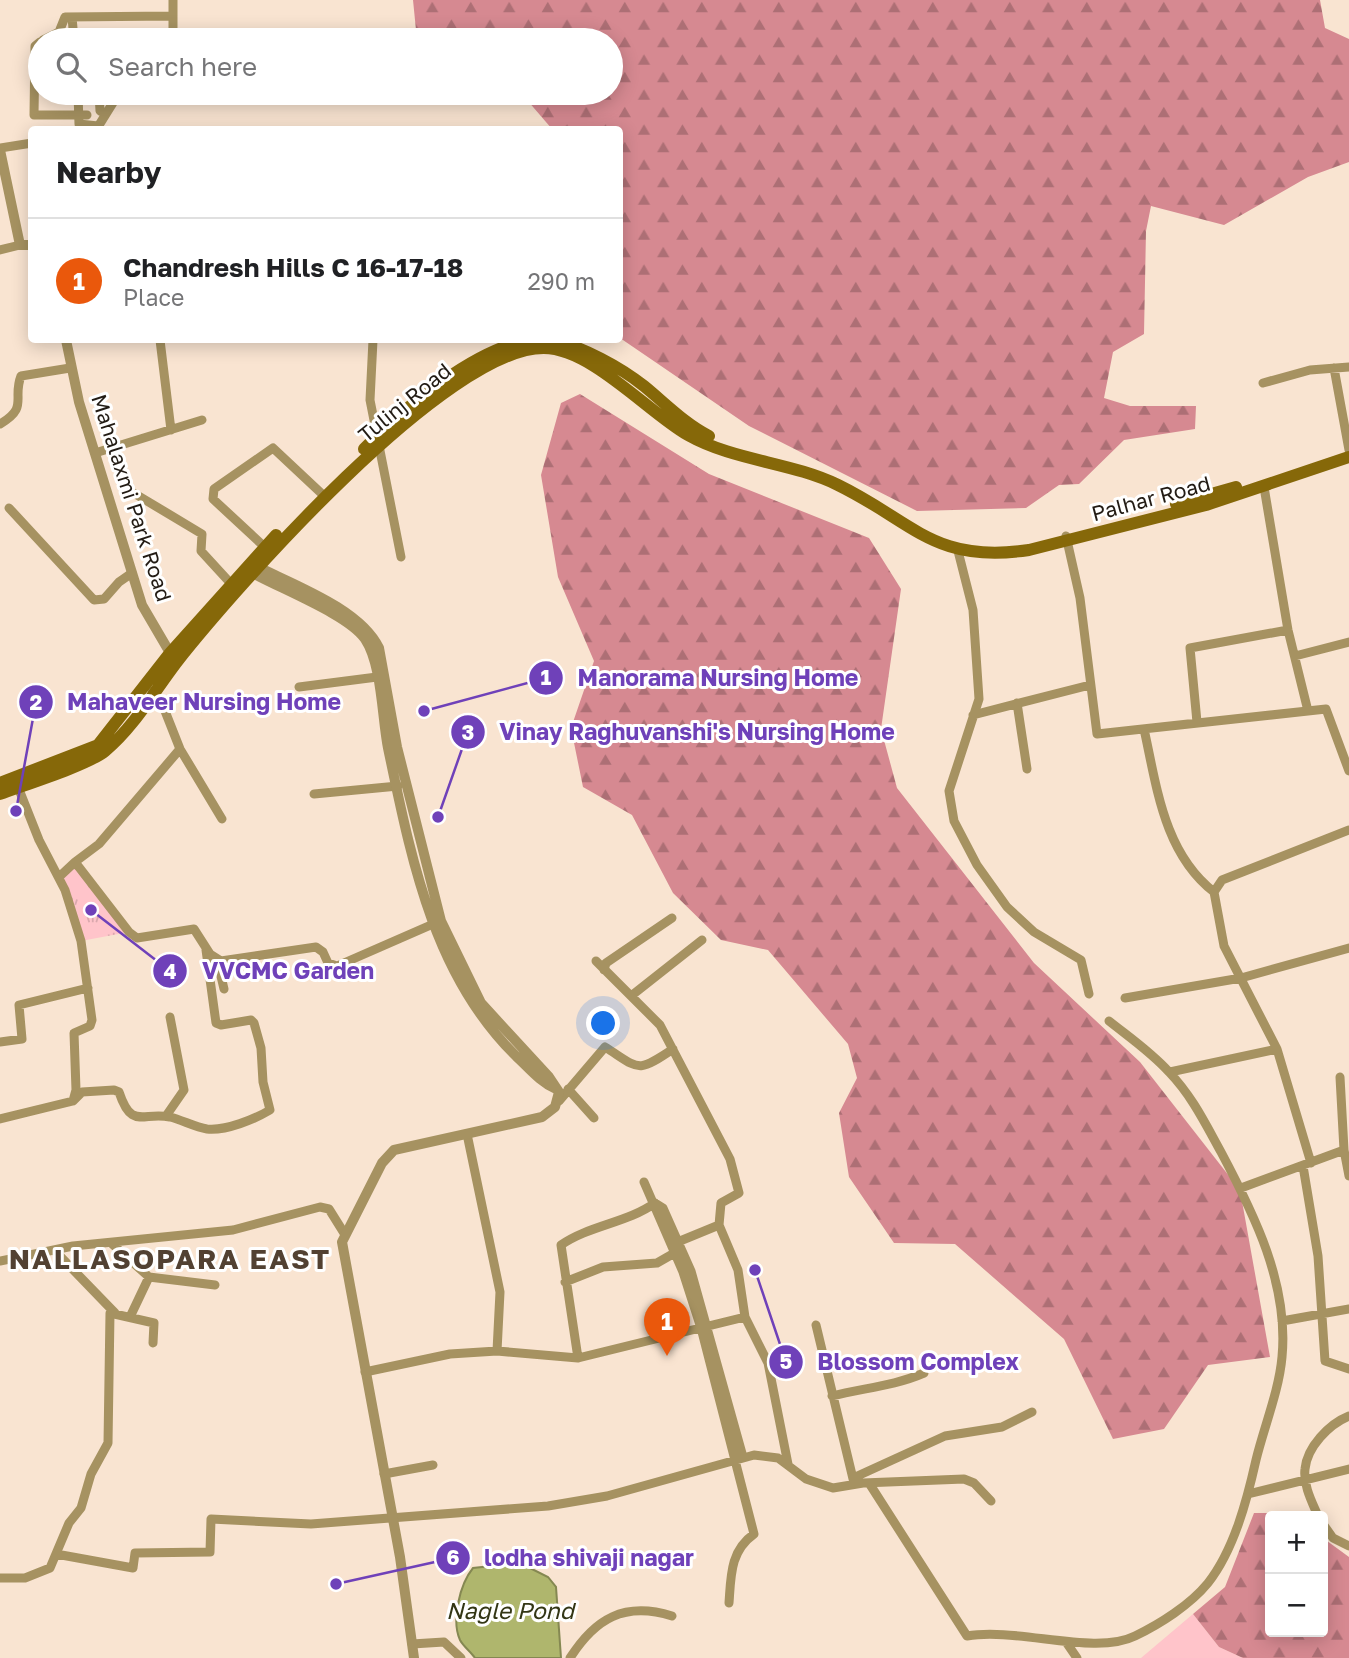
<!DOCTYPE html>
<html lang="en">
<head>
<meta charset="utf-8">
<style>
  :root { --surface:#fff; --page:#f6f6f6; --text:#202124; --muted:#757577; --line:#e0e0e0; --accent:#ea580c }
  body { margin:0; font-family:"Golos Text",sans-serif; background:var(--page); color:var(--text) }
  .controls { position:absolute; right:21px; bottom:21px; display:grid; overflow:hidden; border-radius:7px; box-shadow:0 4px 18px #0003 }
  .controls button { width:63px; height:63px; display:grid; place-items:center; padding:0; border:0; border-bottom:2px solid var(--line); background:var(--surface); color:var(--text); font:35px sans-serif }
  .you { position:absolute; left:604px; top:1024px; width:24px; height:24px; margin:-18px; border:5px solid #fff; border-radius:50%; background:#1a73e8; box-shadow:0 0 0 10px #1a73e833 }
  .badge { display:grid; place-items:center; width:46px; height:46px; border-radius:50%; background:var(--accent); color:#fff; font-size:23px; font-weight:700 }
  .pin { position:absolute; translate:-50% -58px; filter:drop-shadow(0 2px 4px #0008) }
  .pin::after { content:''; position:absolute; top:37px; width:24px; height:21px; background:inherit; clip-path:polygon(0 0,100% 0,50% 100%) }
  .list { margin:0; padding:0; list-style:none }
  h2 { display:flex; justify-content:space-between; align-items:center; height:91px; margin:0; padding:0 28px; font-size:30px }
  h2 small { font-size:23px; font-weight:400; color:var(--muted) }
  .list li { display:grid; grid-template-columns:46px 1fr auto; gap:21px; align-items:center; box-sizing:border-box; height:126px; padding:0 28px; border-top:2px solid var(--line) }
  .list b { display:block; font-size:26px; white-space:nowrap }
  .list p { margin:0; font-size:23px; white-space:nowrap; color:var(--muted) }
  .list em { font-size:23px; font-style:normal; color:var(--muted) }
  .icon { flex:none; width:38px; height:38px; fill:none; stroke:currentColor; stroke-width:2; stroke-linecap:round; stroke-linejoin:round }
  .map { position:relative; flex:none; width:1349px; height:1658px; overflow:hidden }
  .search { position:absolute; background:var(--surface); box-shadow:0 4px 18px #0003; left:28px; top:28px; width:595px; height:77px; display:flex; align-items:center; gap:18px; box-sizing:border-box; padding:0 24px; border-radius:38px; color:var(--muted); font-size:26px }
  .panel { position:absolute; background:var(--surface); box-shadow:0 4px 18px #0003; left:28px; top:126px; width:595px; height:217px; border-radius:7px }
  .map>svg:first-child { display:block }
  .grass { fill:#ffc4ca }
  .forest { fill:url(#forest-firs) }
  .park { fill:url(#park-tufts) }
  .water { fill:#afb66d; stroke:#858852; stroke-width:2 }
  .lines { fill:none; stroke-linecap:round; stroke-linejoin:round }
  .minor { stroke:#a69261; stroke-width:9 }
  .tertiary { stroke:#a69261; stroke-width:10 }
  .secondary { stroke:#866809; stroke-width:12 }
  .labels { text-anchor:middle; stroke-width:6; stroke-linejoin:round; paint-order:stroke }
  .street-label { font-size:21px; fill:#221b14; stroke:#fff }
  .water-label { font-size:23px; font-style:italic; fill:#333615; stroke:#fff }
  .district-label { font-size:28px; font-weight:bold; letter-spacing:2px; fill:#524132; stroke:#fff }
  .leader { fill:none; stroke:#6f41b9; stroke-width:2.5 }
  .callout-dot { fill:#6f41b9; stroke:#fff; stroke-width:2.5 }
  .mark-label { font-size:21px; text-anchor:middle; font-weight:bold; fill:#fff }
  .callout-label { font-size:23px; text-anchor:middle; font-weight:bold; fill:#6f41b9; stroke:#fff; stroke-width:6; stroke-linejoin:round; paint-order:stroke }
</style>
</head>
<body>
<div class="map">
<svg width="1349" height="1658" viewBox="0 0 1349 1658">
  <defs>
    <pattern id="forest-firs" width="22" height="20" patternUnits="userSpaceOnUse" patternTransform="scale(1.75)"><rect width="22" height="20" fill="#d68991"/><path d="M5 1l3.5 6h-7zM16 11l3.5 6h-7z" fill="#ad6f75"/></pattern>
    <pattern id="park-tufts" width="24" height="20" patternUnits="userSpaceOnUse" patternTransform="scale(1.75)"><rect width="24" height="20" fill="#ffc4ca"/><path d="M3 7l-1-3M5 7V3M7 7l1-3M15 17l-1-3M17 17v-4M19 17l1-3" fill="none" stroke="#daa8ad"/></pattern>
  </defs>
  <rect width="100%" height="100%" fill="#f9e4d1"/>
  <path class="grass" d="M1193,1614L1219,1647L1243,1658H1141Z"/>
  <path class="forest" d="M413,0H1320L1325,28L1349,39V162L1308,177L1224,225L1151,206L1146,231L1144,334L1113,352L1104,398L1130,406H1196L1195,429L1124,440L1079,484L1059,485L1026,508L917,511L749,426L620,338V130L552,129L521,93H611V40H474L467,33L417,40Z
    M580,394L709,474L869,538L901,589L881,729L897,788L1034,963L1140,1062L1240,1190L1270,1357L1208,1365L1164,1429L1113,1439L1064,1339L955,1244L894,1243L849,1177L839,1113L857,1078L848,1044L768,950L721,940L673,893L632,815L583,787L571,728L594,661L558,577L541,475L561,403Z
    M1254,1513H1290L1294,1516H1270V1632H1323V1538L1349,1557V1658H1243L1219,1647L1193,1614L1225,1587Z"/>
  <path class="park" d="M75,862L129,932L81,941L59,877Z"/>
  <path class="water" d="M520,1563L548,1577L556,1587L561,1658H475C471,1652 463,1646 460,1640C451,1620 460,1584 473,1568Z"/>
  <g class="lines">
    <path class="minor" d="M173,0V40
      M72,17L74,40
      M43,40L59,32L65,17L173,16
      M40,42L35,46L34,115H87
      M78,93L79,124L98,126
      M99,93L100,111L106,114
      M96,130L119,93
      M0,148L32,143
      M0,250L20,245
      M160,340L171,430
      M373,340L370,400L401,557
      M1334,368L1349,450
      M1263,383L1310,370L1349,367
      M0,424C29,407 12,399 21,376L70,368
      M95,453L202,420
      M1264,487L1288,630L1308,711
      M132,492L202,534L201,551L234,587
      M9,508L94,600L104,599L119,582L132,573
      M1066,536L1080,598L1097,734L1326,709L1349,771
      M269,551L213,499L214,489L273,448L321,493
      M958,551L973,610L979,699L949,791L954,821L977,865L1007,907L1034,932L1081,960L1089,994
      M1295,656L1349,642
      M299,687L377,677
      M152,691L165,711L180,749L222,819
      M1017,703L1027,769
      M973,715L1090,685
      M1197,722L1190,648L1288,630
      M1144,729C1157,788 1164,853 1214,892
      M314,794L398,786
      M75,862L99,844L180,749
      M59,877L75,862L129,932L137,938L194,929L210,954L221,961L316,947L323,952L328,963L337,966L440,921
      M217,959L224,989
      M596,961L660,1025L730,1159L739,1193L721,1203L719,1225L738,1270L745,1317L768,1363L788,1464
      M604,970L606,963L672,918
      M631,996L702,940
      M1125,998L1241,978L1349,948
      M0,1042L22,1039L19,1005L88,988
      M1170,1072L1277,1049
      M1340,1077L1344,1150L1349,1176
      M568,1089L594,1118
      M73,1101L82,1092L114,1090L119,1092C132,1131 143,1111 170,1117C182,1120 195,1127 207,1129C226,1131 255,1119 270,1110L263,1082L261,1048L254,1023L251,1020L221,1025L216,1023L206,950
      M559,1101L605,1047C640,1069 636,1074 673,1049
      M166,1116L184,1090L170,1017
      M0,1119L73,1101L76,1090L74,1033L90,1026L92,1020L81,941L65,890L39,840L18,787
      M467,1134L500,1292L497,1351
      M1311,1163L1277,1049L1224,946L1214,892L1222,880L1349,830
      M1303,1166L1318,1256L1325,1361L1349,1369
      M644,1182L683,1272L701,1328L754,1534C730,1551 731,1576 729,1603
      M1241,1188L1344,1150
      M655,1203L663,1208L691,1271L743,1457
      M680,1241L719,1225
      M111,1243L149,1277L215,1285
      M56,1252L115,1313
      M0,1261L73,1246L233,1230L320,1207L329,1209L344,1233
      M565,1282L603,1267L657,1263L678,1251
      M130,1317L149,1277
      M1282,1321L1349,1309
      M816,1325L854,1483
      M578,1358L561,1245C590,1225 627,1223 655,1203
      M365,1372L450,1354L497,1351L578,1358L745,1317
      M832,1396C863,1388 894,1386 924,1373
      M384,1474L433,1465
      M853,1478L945,1436L1002,1427L1032,1412
      M869,1483L967,1636C1017,1627 1095,1656 1135,1636C1160,1624 1190,1605 1208,1583C1234,1550 1247,1500 1256,1460C1264,1427 1279,1391 1282,1357C1289,1284 1254,1214 1221,1152C1205,1123 1192,1096 1169,1072C1151,1052 1129,1037 1109,1021
      M1248,1494L1349,1469
      M1318,1516C1312,1502 1303,1485 1305,1469C1307,1447 1329,1424 1349,1416
      M1323,1524L1333,1538L1349,1546
      M56,1554L133,1568L135,1553L210,1552L211,1519L311,1524L548,1506L607,1496L754,1455L778,1458L806,1479L833,1488L863,1483L964,1479L974,1483L991,1501
      M0,1578H25L50,1568L69,1523L81,1508L91,1474L108,1443L110,1313L154,1323L153,1343
      M1066,1642L1077,1658
      M412,1644L444,1642L461,1658
      M570,1658C595,1619 624,1601 672,1616"/>
    <path class="tertiary" d="M0,150L20,245H32
      M66,340L79,402L142,605L173,658
      M252,564C291,584 360,608 379,648L397,747L441,921L481,1003L549,1077L559,1092L555,1107L542,1117L394,1150L382,1163L342,1242L400,1557L414,1658
      M247,570C276,587 348,614 365,639C382,664 382,718 388,748C411,857 433,975 516,1056C529,1068 540,1082 556,1089"/>
    <path class="secondary" d="M553,340C583,347 620,367 644,386C666,404 684,423 709,436
      M364,449C401,410 477,346 532,340
      M1176,504L1236,487
      M0,783L98,745L170,653L276,535
      M0,794C24,785 88,765 105,751C133,728 154,692 176,663C236,587 447,347 544,348C591,348 649,413 688,435C734,461 791,462 838,485C914,522 934,564 1029,550L1206,505L1349,457"/>
  </g>
  <g class="labels">
    <g class="street-label">
      <text transform="translate(405 403) rotate(-39)" y="7">Tulinj Road</text>
      <text transform="translate(131 498) rotate(72)" y="7">Mahalaxmi Park Road</text>
      <text transform="translate(1151 499) rotate(-15)" y="7">Palhar Road</text>
    </g>
    <g class="water-label">
      <text x="510" y="1619">Nagle Pond</text>
    </g>
    <g class="district-label">
      <text x="170" y="1269">NALLASOPARA EAST</text>
    </g>
  </g>
  <path class="leader" d="M424 711L546 678M16 811L36 702M438 817L468 732M91 910L170 971M755 1270L786 1362M336 1584L453 1558"/>
  <g class="callout-dot">
    <circle cx="424" cy="711" r="7"/>
    <circle cx="16" cy="811" r="7"/>
    <circle cx="438" cy="817" r="7"/>
    <circle cx="91" cy="910" r="7"/>
    <circle cx="755" cy="1270" r="7"/>
    <circle cx="336" cy="1584" r="7"/>
    <circle cx="546" cy="678" r="18"/>
    <circle cx="36" cy="702" r="18"/>
    <circle cx="468" cy="732" r="18"/>
    <circle cx="170" cy="971" r="18"/>
    <circle cx="786" cy="1362" r="18"/>
    <circle cx="453" cy="1558" r="18"/>
  </g>
  <g class="mark-label">
    <text x="546" y="685">1</text>
    <text x="36" y="710">2</text>
    <text x="468" y="740">3</text>
    <text x="170" y="979">4</text>
    <text x="786" y="1369">5</text>
    <text x="453" y="1565">6</text>
  </g>
  <g class="callout-label">
    <text x="718" y="686">Manorama Nursing Home</text>
    <text x="204" y="710">Mahaveer Nursing Home</text>
    <text x="697" y="740">Vinay Raghuvanshi's Nursing Home</text>
    <text x="288" y="979">VVCMC Garden</text>
    <text x="918" y="1370">Blossom Complex</text>
    <text x="589" y="1566">lodha shivaji nagar</text>
  </g>
</svg>
<div class="controls">
<button>+</button>
<button>−</button>
</div>
<div class="you"></div>
<div class="pin badge" style="left:667px;top:1356px">1</div>
<div class="search"><svg class="icon" aria-label="search" viewBox="0 0 24 24"><circle cx="10" cy="10" r="6"/><path d="M15 15l6 6"/></svg>Search here</div>
<section class="panel">
<h2>Nearby<small></small></h2>
<ul class="list">
<li><span class="badge">1</span><div><b>Chandresh Hills C 16-17-18</b><p>Place</p></div><em>290 m</em></li>
</ul>
</section>
</div>
</body>
</html>
